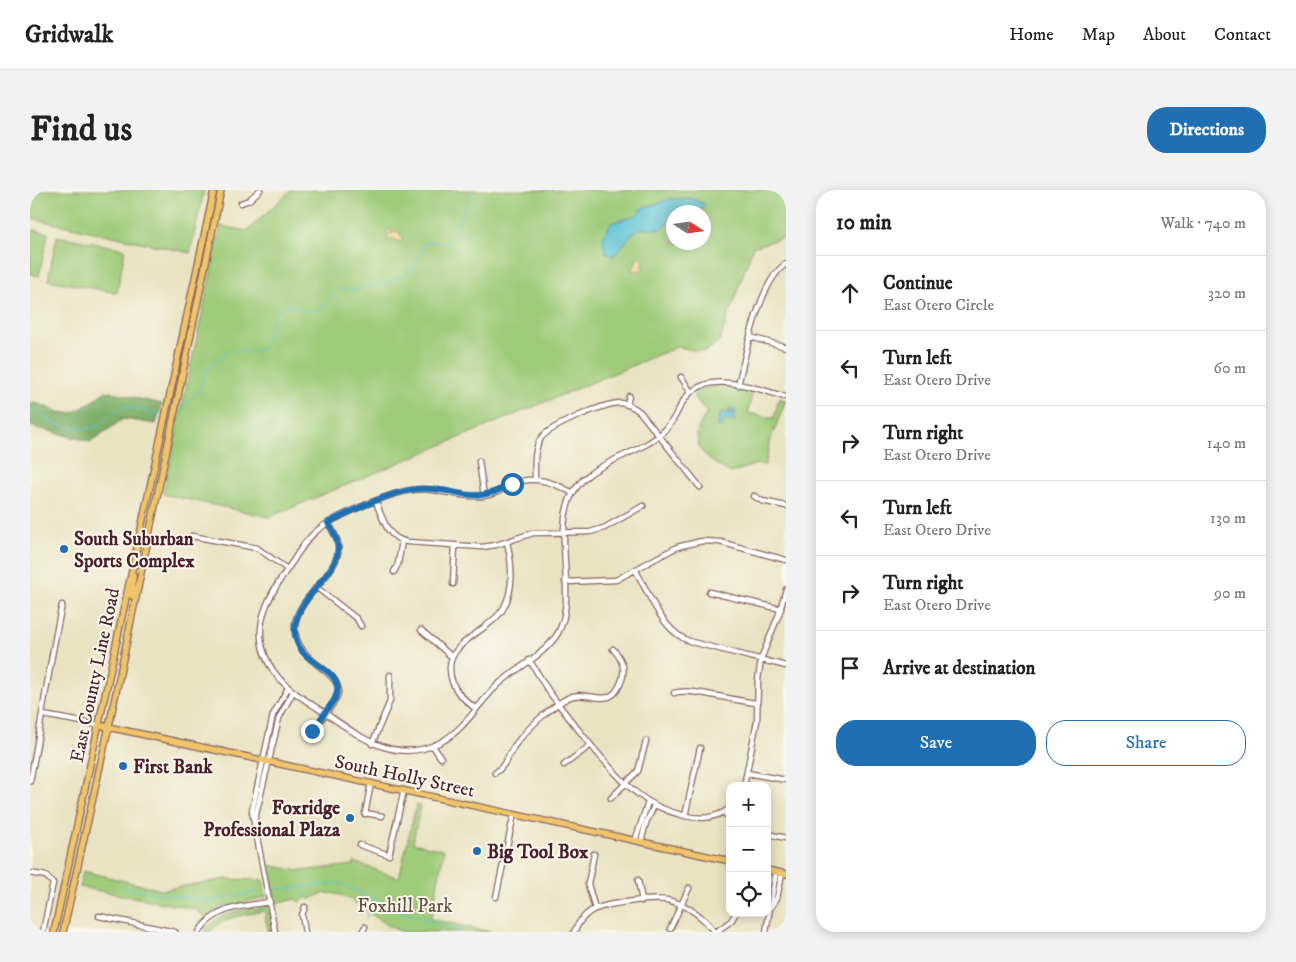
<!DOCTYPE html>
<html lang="en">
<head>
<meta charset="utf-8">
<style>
  :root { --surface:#fff; --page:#f2f2f2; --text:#222; --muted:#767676; --line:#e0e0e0; --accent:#1f6fb2 }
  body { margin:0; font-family:"IM FELL DW Pica",serif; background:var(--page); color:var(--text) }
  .controls { position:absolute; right:15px; bottom:15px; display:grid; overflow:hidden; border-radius:10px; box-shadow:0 2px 12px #0003 }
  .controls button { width:45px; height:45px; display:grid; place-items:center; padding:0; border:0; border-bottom:1px solid var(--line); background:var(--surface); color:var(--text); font:25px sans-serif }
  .compass { position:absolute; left:636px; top:15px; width:45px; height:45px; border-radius:50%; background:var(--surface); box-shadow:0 2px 12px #0003; rotate:102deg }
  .stop { position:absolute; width:15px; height:15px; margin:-11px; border:4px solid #1f6fb2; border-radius:50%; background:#fff }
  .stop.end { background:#1f6fb2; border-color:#fff; box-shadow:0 1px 5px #0008 }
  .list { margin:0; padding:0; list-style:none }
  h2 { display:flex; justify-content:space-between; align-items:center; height:65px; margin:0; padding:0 20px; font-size:21px }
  h2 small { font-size:16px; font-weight:400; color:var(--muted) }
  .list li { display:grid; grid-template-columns:32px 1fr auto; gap:15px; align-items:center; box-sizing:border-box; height:75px; padding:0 20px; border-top:1px solid var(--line) }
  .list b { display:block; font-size:19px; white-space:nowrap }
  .list p { margin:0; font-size:16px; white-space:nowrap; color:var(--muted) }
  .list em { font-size:16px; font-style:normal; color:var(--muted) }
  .actions { display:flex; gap:10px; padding:15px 20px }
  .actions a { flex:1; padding:11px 0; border:1px solid var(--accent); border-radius:20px; text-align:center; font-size:18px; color:var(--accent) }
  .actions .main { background:var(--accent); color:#fff }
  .icon { flex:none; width:28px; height:28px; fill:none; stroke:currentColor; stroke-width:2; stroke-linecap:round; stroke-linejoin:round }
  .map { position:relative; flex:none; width:756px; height:742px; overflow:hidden; border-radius:20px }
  header { display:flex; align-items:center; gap:30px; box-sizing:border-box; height:70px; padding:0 25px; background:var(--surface); border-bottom:1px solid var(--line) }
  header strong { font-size:24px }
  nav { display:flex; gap:28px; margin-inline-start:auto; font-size:18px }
  .intro { display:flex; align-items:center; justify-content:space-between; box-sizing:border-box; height:120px; padding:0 30px }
  h1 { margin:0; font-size:35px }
  .button { padding:12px 22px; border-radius:20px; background:var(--accent); color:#fff; font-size:18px; font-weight:700 }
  main { display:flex; gap:30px; padding:0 30px }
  aside { flex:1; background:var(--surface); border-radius:20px; box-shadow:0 2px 12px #0003 }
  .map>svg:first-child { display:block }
  .green { fill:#9ecb79; stroke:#747552; fill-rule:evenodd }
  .forest { fill:#7eaf69; stroke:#64674a }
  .sand { fill:#eeda9e; stroke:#9c7c64 }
  .water { fill:#5ac3d6; stroke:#527180 }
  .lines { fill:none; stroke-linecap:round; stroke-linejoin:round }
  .stream { stroke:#5ac3d6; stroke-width:1 }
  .minor-casing { stroke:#826460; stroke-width:7 }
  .major-casing { stroke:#826460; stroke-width:8 }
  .minor { stroke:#fff; stroke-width:4.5 }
  .major { stroke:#f0c469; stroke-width:5.5 }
  .route { stroke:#1f6fb2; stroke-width:6 }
  .poi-dot { fill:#1f6fb2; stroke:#fbf7ec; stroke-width:2 }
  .labels { text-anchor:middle; stroke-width:4; stroke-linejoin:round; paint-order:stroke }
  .poi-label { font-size:19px; font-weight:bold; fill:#4a1f2b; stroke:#fbf7ec; text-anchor:start }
  .street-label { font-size:19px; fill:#4a1f2b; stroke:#fbf7ec }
  .park-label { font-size:19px; fill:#635342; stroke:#fbf7ec }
</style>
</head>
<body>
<header>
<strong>Gridwalk</strong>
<nav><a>Home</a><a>Map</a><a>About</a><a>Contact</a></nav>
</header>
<div class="intro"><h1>Find us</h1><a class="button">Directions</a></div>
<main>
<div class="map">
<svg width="756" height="742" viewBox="0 0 756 742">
  <rect width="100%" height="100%" fill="#fbf7ec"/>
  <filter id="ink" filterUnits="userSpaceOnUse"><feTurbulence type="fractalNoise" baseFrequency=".02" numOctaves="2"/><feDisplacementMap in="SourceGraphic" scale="10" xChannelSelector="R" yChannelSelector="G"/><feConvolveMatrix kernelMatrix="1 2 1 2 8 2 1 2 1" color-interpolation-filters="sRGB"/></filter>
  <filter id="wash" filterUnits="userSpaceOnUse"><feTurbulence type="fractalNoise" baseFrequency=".0096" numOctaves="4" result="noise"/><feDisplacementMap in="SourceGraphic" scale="20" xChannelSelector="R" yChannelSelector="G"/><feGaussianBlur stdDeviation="1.12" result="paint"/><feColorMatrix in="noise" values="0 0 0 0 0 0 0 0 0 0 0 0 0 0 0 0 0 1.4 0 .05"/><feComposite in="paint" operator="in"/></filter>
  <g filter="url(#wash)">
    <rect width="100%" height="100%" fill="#e9e3c2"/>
    <path class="green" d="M0,0H174L160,63L0,28Z
      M261,0H756V47L723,57L689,152L674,162L647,157L239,327L133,304L191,36L217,41ZM644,22H674V52H644Z
      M0,39L18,43L9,86L0,84Z
      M27,46L95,59L87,103L18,90Z
      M691,195L722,202L718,223L744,228L749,208L756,210L741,249L735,275L727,274L701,283C675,269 654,254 677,223L663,205L676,198Z
      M386,615L390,616L383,653L414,660L401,729L460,742H374C344,736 314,687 281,709L276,708L270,712L265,709L246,714L238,675L269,681L324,675V672L369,688Z
      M53,681L132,700L196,689L233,690L236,707L191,717L176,728L165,719L50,697Z
      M238,715L242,738L241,741H238L234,721C214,725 194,726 180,742H174C186,724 203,722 223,718L224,720Z"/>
    <path class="forest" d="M76,201L132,214L126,234L93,229L61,252L0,236V213C13,212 26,224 38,223C52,222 65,208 76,201Z"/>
    <path class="sand" d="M357,39L361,40V44L365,41L370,43L373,50L369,52L363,48L359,51Z
      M609,66L614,69L612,81L601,80L606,75V69Z"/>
    <path class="water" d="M660,8L673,13L675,16L669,22H644L643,28L632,39H609L604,42L583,67L575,62L573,46L581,33L606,25L613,18L639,9Z
      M700,218L706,221L704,232L694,230L692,237L688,236L691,222L704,224V222H699Z"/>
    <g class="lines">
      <path class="stream" d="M379,82C389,77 390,63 395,53L403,51L417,53L421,51C426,33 437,19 441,0
        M309,99L321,100L360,92L376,84
        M204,161L222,162L233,158C239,142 240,125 255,115C269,117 283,128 295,115C299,111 301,106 305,102
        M0,218C7,220 10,224 16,228C27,237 54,242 67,236C76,232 83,220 92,218C105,215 119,226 133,223
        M147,221L151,220L169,200L176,180L199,161
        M273,697L274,709
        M93,698L178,711L228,702
        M242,700L309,693L381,725L433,742
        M336,729L342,709"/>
    </g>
  </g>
  <g filter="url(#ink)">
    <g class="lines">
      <defs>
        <path id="minor" d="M211,13L219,10L230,0
          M720,147L756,157
          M651,187L661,202
          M708,195C716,164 729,91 756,74
          M597,215L599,206
          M449,271L454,306
          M505,290C505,276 503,260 511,248C520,236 573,214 589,213C597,213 604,217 610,222L670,297
          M543,303C523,292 503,284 481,295C472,300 463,305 453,306C429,309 406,296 382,300C360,303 307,325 289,339C278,347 270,360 263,371C241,402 218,436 239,474C251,496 272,508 292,521C329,546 365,576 411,552C437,538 449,511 470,493C488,477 516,464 528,443C546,411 527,354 537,318C549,269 606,271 636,239C651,223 649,204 674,195C698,187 732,200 756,207
          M724,306L732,311L756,316
          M346,312C353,329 357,349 378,352L452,357L466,355L503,343L560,342L574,338L613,316
          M162,346L227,358L257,379
          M606,381C620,405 633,444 662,452L756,476
          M364,382L368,374L372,351
          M535,392L586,390L647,357L672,351L690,352L756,370
          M423,394L425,355
          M286,397L327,429L331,436
          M679,402L751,419
          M391,440L422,467
          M499,470C507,481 512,492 520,503C534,522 550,542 565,560C591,590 612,616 652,625C670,630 685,629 700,618
          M644,503C662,497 706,512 728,513
          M446,519C432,508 421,499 420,480C418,451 460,441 473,419C485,399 482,373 477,352
          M13,525L69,535
          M282,541C290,530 302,518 307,506C317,481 263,474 265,436C266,407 313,382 308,354C307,346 302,340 298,333
          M342,554L360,511V485
          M403,556L411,568
          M534,575L561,555
          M465,583C475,577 479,564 485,555C497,539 522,515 540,507C555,500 576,517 587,500C597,484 595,472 583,459
          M717,583L756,590
          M0,591C12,532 19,473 32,415
          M714,596L727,531L728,490L731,469L749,424L756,399
          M581,608L608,581L616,551
          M694,622L700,630
          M335,623L352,626
          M335,624L341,593
          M655,626L670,558
          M224,633L249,528L263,502
          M737,644L756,648
          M605,651L618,612
          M611,652L616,633L624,616
          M330,655L359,665L374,600
          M564,664L558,694L565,719
          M0,683L16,686L23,693L13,742
          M608,690L612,711
          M466,707L484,624
          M742,716L747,708L752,683
          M275,717L272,725L275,742
          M69,726L145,742
          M640,739L659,698
          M169,742C184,717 213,716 240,712
          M245,742L222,621L243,525L258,498
          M332,742L335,737
          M544,742C548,733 553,726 561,721C575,713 626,707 641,711C660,716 674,728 685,742
          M686,742L701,731L706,723
          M736,742L746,682"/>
        <path id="major" d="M102,406L103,385
          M69,535L700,671
          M737,680L756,684
          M24,742L184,0
          M33,742L79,536L191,0"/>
      </defs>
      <use href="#minor" class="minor-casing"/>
      <use href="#major" class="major-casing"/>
      <use href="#minor" class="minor"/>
      <use href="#major" class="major"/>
    </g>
  </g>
  <g class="lines" filter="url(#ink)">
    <path class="route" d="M282,541L305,509L308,498C303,473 267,474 265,442C263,408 309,386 308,358C308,349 303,341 298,333C323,320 361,301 388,299C429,296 438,318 482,294"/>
  </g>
  <g class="poi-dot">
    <circle cx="34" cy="359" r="5"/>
    <circle cx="93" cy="576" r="5"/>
    <circle cx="320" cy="628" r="5"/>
    <circle cx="447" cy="661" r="5"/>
  </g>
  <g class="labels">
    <g class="poi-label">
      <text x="44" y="355">South Suburban<tspan x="44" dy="22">Sports Complex</tspan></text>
      <text x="103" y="583">First Bank</text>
      <text x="310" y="624" text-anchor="end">Foxridge<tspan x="310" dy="22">Professional Plaza</tspan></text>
      <text x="457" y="668">Big Tool Box</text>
    </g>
    <g class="street-label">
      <text transform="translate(64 485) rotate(-78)" y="7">East County Line Road</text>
      <text transform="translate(375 585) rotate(12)" y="7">South Holly Street</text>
    </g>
    <g class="park-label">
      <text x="375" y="722">Foxhill Park</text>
    </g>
  </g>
</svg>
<div class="controls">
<button>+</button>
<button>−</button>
<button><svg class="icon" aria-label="locate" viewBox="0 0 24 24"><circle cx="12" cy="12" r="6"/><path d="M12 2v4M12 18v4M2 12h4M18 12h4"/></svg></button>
</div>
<svg class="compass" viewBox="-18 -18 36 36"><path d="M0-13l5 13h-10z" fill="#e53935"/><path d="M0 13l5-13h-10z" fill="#767676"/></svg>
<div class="stop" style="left:482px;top:294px"></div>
<div class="stop end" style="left:282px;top:541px"></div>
</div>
<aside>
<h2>10 min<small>Walk · 740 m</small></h2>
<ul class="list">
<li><svg class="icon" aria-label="ahead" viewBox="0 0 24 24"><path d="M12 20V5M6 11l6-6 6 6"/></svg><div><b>Continue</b><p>East Otero Circle</p></div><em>320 m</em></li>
<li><svg class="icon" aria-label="left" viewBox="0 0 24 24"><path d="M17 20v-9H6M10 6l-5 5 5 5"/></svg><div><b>Turn left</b><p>East Otero Drive</p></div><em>60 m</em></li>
<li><svg class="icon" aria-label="right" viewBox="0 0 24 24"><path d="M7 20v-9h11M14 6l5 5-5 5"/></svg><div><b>Turn right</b><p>East Otero Drive</p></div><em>140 m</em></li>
<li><svg class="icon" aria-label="left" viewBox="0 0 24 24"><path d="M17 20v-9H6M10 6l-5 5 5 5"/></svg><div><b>Turn left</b><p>East Otero Drive</p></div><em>130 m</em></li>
<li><svg class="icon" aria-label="right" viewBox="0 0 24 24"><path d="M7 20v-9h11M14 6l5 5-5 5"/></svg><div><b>Turn right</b><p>East Otero Drive</p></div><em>90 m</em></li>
<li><svg class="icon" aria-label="arrive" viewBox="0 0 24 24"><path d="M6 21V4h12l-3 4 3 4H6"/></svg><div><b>Arrive at destination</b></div></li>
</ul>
<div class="actions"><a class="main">Save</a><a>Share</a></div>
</aside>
</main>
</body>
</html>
